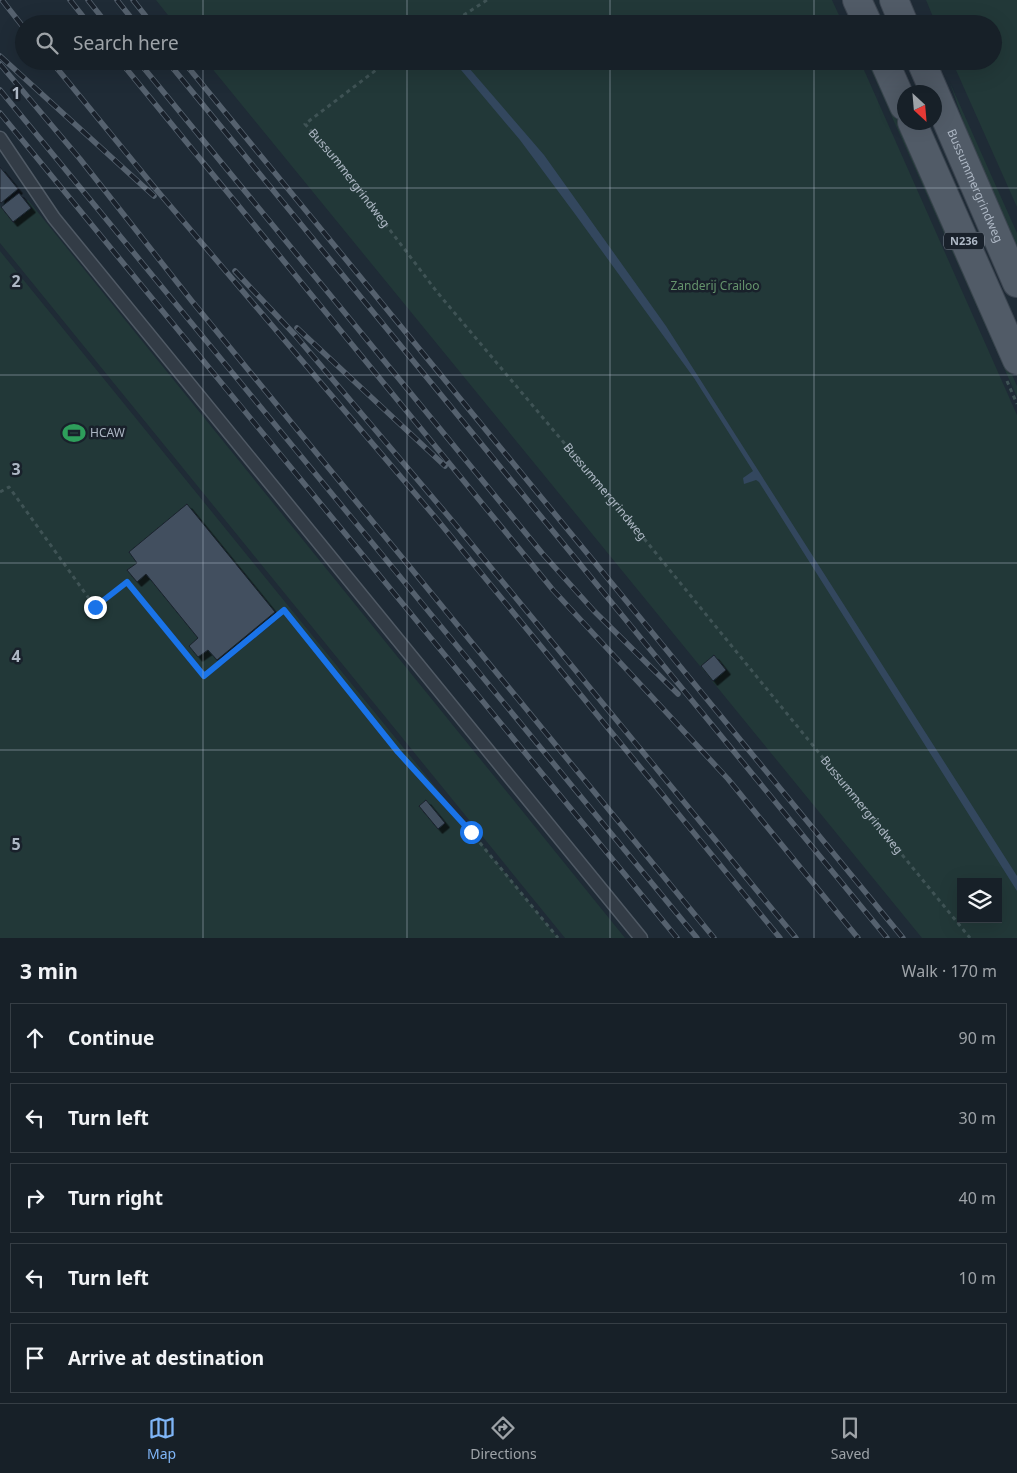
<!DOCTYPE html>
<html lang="en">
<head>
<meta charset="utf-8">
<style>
  :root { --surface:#172028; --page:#202830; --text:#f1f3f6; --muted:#9ea3a8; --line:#363e45; --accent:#7fb5f7 }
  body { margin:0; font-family:"Noto Sans",sans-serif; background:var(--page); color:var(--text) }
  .controls { position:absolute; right:15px; bottom:15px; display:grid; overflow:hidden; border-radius:0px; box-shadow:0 5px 20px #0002 }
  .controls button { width:45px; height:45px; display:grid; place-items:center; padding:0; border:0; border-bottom:1px solid var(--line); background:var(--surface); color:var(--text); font:25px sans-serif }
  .compass { position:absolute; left:897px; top:85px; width:45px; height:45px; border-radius:50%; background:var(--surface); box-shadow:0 5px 20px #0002; rotate:154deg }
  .stop { position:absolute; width:15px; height:15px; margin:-11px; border:4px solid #1a73e8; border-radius:50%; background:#fff }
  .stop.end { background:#1a73e8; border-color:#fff; box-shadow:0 1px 5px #0008 }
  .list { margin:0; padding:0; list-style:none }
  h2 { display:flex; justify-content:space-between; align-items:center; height:65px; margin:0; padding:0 20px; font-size:21px }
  h2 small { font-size:16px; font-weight:400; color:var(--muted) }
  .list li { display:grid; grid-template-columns:32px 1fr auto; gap:15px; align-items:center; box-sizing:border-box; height:70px; margin:0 10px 10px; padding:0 10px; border:1px solid var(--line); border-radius:0px }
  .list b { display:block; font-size:19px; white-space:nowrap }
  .list em { font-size:16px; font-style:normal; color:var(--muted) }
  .icon { flex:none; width:28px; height:28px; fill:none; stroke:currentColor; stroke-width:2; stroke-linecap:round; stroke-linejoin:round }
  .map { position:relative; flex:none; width:1017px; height:938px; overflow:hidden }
  .search { position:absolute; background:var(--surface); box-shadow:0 5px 20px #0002; left:15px; right:15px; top:15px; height:55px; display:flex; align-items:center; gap:12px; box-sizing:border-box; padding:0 18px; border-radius:28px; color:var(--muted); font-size:19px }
  .sheet { height:465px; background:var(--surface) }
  nav { display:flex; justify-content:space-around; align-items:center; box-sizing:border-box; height:70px; border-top:1px solid var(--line); background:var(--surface); font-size:14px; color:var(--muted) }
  nav a { display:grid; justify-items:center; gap:2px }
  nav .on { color:var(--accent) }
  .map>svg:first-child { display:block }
  .green { fill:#223838; fill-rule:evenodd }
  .water { fill:#33475e }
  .building { fill:#42505e; stroke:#1a232d; filter:url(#shadow) }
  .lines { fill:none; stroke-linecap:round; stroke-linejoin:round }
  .service-casing { stroke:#505a65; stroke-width:15 }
  .primary-casing { stroke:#3c4550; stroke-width:30 }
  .path { stroke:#3f5355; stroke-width:3; stroke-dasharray:4 4; stroke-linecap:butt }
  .service { stroke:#333c46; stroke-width:12 }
  .primary { stroke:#515b67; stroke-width:28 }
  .rail-casing { stroke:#55616e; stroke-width:5.5 }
  .rail { stroke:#19212b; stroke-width:4; stroke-dasharray:11; stroke-linecap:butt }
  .route { stroke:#1a73e8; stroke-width:6 }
  .grid { fill:none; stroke:#adb7c4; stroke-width:1; stroke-opacity:0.55 }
  .labels { text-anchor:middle; stroke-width:5; stroke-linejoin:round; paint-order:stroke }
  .shield { fill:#19212b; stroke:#818a96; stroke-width:1 }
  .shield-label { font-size:11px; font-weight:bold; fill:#adb7c4 }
  .street-label { font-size:12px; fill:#adb7c4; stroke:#19212b }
  .park-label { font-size:12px; fill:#65936c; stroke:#19212b }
  .poi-label { font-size:12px; fill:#adb7c4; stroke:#19212b; text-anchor:start }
  .grid-label { font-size:16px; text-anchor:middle; font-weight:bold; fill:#adb7c4; stroke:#19212b; stroke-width:5; stroke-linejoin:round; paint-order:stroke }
</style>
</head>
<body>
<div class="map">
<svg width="1017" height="938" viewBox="0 0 1017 938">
  <defs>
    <filter id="shadow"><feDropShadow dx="4.5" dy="4.5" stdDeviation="0" flood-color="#0009"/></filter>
  </defs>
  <rect width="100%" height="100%" fill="#1f2b36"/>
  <path class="green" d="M156,0H832L843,24H175Z
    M926,0H1017V207L952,61H993V24H936Z
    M206,61H860L1017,415V938H922ZM961,882H998V919H961Z
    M867,61H873L1017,386V397Z
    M950,83L1017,233V260L986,186Z
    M28,200L625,938H565L0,243V206L9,216Z
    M0,251L558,938H0Z"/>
  <path class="water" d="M459,61L469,68L544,155L666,326L1017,876V891L759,482L756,480L744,484L743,478L753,471L694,378L575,214L520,140L456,64Z"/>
  <path class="building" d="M0,167L18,189L1,203L0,202Z
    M19,193L31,208L13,222L1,207Z
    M187,504L275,612L217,660L208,650L198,657L189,646L198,638L146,574L137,582L127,570L137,563L129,552Z
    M714,655L726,670L713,681L701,666Z
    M426,800L445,823L438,829L419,806Z"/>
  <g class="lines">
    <defs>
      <path id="service" d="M0,138L54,218L641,938"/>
      <g id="primary">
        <path d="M857,0L868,24"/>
        <path d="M894,0L904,24"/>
        <path d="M884,61L904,106"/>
        <path id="s2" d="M921,61L1017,283"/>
        <path d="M912,122L1017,360"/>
      </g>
    </defs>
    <use href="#service" class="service-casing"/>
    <use href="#primary" class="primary-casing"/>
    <g class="path">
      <path d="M450,24L487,0"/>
      <path id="s1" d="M388,61L305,124L336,159L437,292L624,514L970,938"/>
      <path d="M1007,381L1017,404"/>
      <path d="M0,492L9,487L95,607L127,582L204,676L284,610L399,752L471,832L558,938"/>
    </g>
    <use href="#service" class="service"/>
    <use href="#primary" class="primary"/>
    <defs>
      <path id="rail" d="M2,0L24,28
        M70,0L89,24
        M88,0L107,24
        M117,0L136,24
        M133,0L152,24
        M0,56L154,196
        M51,61L155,188L435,517L780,938
        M120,61L553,590L728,779L858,938
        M138,61L542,553L594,611L678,694
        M167,61L887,938
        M183,61L903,938
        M0,64L80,159L191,300L714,938
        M0,90L697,938
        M0,113L677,938
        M235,271L295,335L455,524L796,938
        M297,328L445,466"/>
    </defs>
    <use href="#rail" class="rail-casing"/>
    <use href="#rail" class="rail"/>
  </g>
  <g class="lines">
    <path class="route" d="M95,607L127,582L204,676L284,610L398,752L471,832"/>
  </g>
  <path class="grid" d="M203,0V24M407,0V24M610,0V24M814,0V24M203,61V938M407,61V938M610,61V938M814,61V938M0,188H1017M0,375H1017M0,563H1017M0,750H1017"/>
  <defs>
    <symbol id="stadium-bare" viewBox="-9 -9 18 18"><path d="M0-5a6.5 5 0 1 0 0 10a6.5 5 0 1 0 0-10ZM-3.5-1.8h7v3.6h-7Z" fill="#2e9e5b" stroke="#19212b" stroke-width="2.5" paint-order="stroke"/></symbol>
  </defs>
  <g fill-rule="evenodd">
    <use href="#stadium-bare" x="58" y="417" width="32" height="32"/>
  </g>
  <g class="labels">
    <rect class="shield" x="944" y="232.5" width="40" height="17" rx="4"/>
    <g class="shield-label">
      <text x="964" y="245">N236</text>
    </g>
    <g class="street-label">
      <text dy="4" stroke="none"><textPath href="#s1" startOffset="174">Bussummergrindweg</textPath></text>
      <text dy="4" stroke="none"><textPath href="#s2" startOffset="136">Bussummergrindweg</textPath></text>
      <text dy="4" stroke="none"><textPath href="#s1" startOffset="579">Bussummergrindweg</textPath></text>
      <text dy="4" stroke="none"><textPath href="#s1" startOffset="984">Bussummergrindweg</textPath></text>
    </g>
    <g class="park-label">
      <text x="715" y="290">Zanderij Crailoo</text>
    </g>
    <g class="poi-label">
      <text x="90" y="437">HCAW</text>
    </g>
  </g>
  <g class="grid-label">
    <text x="16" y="99">1</text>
    <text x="16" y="287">2</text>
    <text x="16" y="475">3</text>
    <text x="16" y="662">4</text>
    <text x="16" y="850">5</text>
  </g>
</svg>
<div class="controls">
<button><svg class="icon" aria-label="layers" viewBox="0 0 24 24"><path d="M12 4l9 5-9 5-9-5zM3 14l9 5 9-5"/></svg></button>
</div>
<svg class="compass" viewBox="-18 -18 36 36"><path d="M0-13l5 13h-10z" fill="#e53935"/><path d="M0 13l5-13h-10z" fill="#9ea3a8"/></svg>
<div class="stop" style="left:471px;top:832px"></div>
<div class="stop end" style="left:95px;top:607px"></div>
<div class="search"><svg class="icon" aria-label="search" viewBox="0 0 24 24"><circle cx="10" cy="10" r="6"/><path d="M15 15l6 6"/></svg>Search here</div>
</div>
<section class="sheet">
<h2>3 min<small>Walk · 170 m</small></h2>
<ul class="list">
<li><svg class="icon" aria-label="ahead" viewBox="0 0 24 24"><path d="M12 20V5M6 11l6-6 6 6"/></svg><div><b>Continue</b></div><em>90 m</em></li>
<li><svg class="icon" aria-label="left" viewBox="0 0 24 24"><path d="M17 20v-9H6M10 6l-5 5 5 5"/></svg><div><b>Turn left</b></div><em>30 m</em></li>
<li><svg class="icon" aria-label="right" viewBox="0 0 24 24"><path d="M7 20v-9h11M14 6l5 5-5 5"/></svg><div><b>Turn right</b></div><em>40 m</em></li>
<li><svg class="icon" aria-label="left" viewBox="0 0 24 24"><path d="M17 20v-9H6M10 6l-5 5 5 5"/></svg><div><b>Turn left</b></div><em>10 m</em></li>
<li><svg class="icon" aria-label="arrive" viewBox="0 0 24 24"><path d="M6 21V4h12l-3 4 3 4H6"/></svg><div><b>Arrive at destination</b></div></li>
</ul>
</section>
<nav>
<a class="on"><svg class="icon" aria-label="map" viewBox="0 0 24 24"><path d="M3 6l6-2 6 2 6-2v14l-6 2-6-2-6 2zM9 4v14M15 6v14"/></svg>Map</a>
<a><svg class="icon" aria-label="directions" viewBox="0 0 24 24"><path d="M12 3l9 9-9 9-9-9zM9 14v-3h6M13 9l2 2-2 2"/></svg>Directions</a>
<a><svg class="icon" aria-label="saved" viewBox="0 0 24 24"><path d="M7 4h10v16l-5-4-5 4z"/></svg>Saved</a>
</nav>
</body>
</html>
